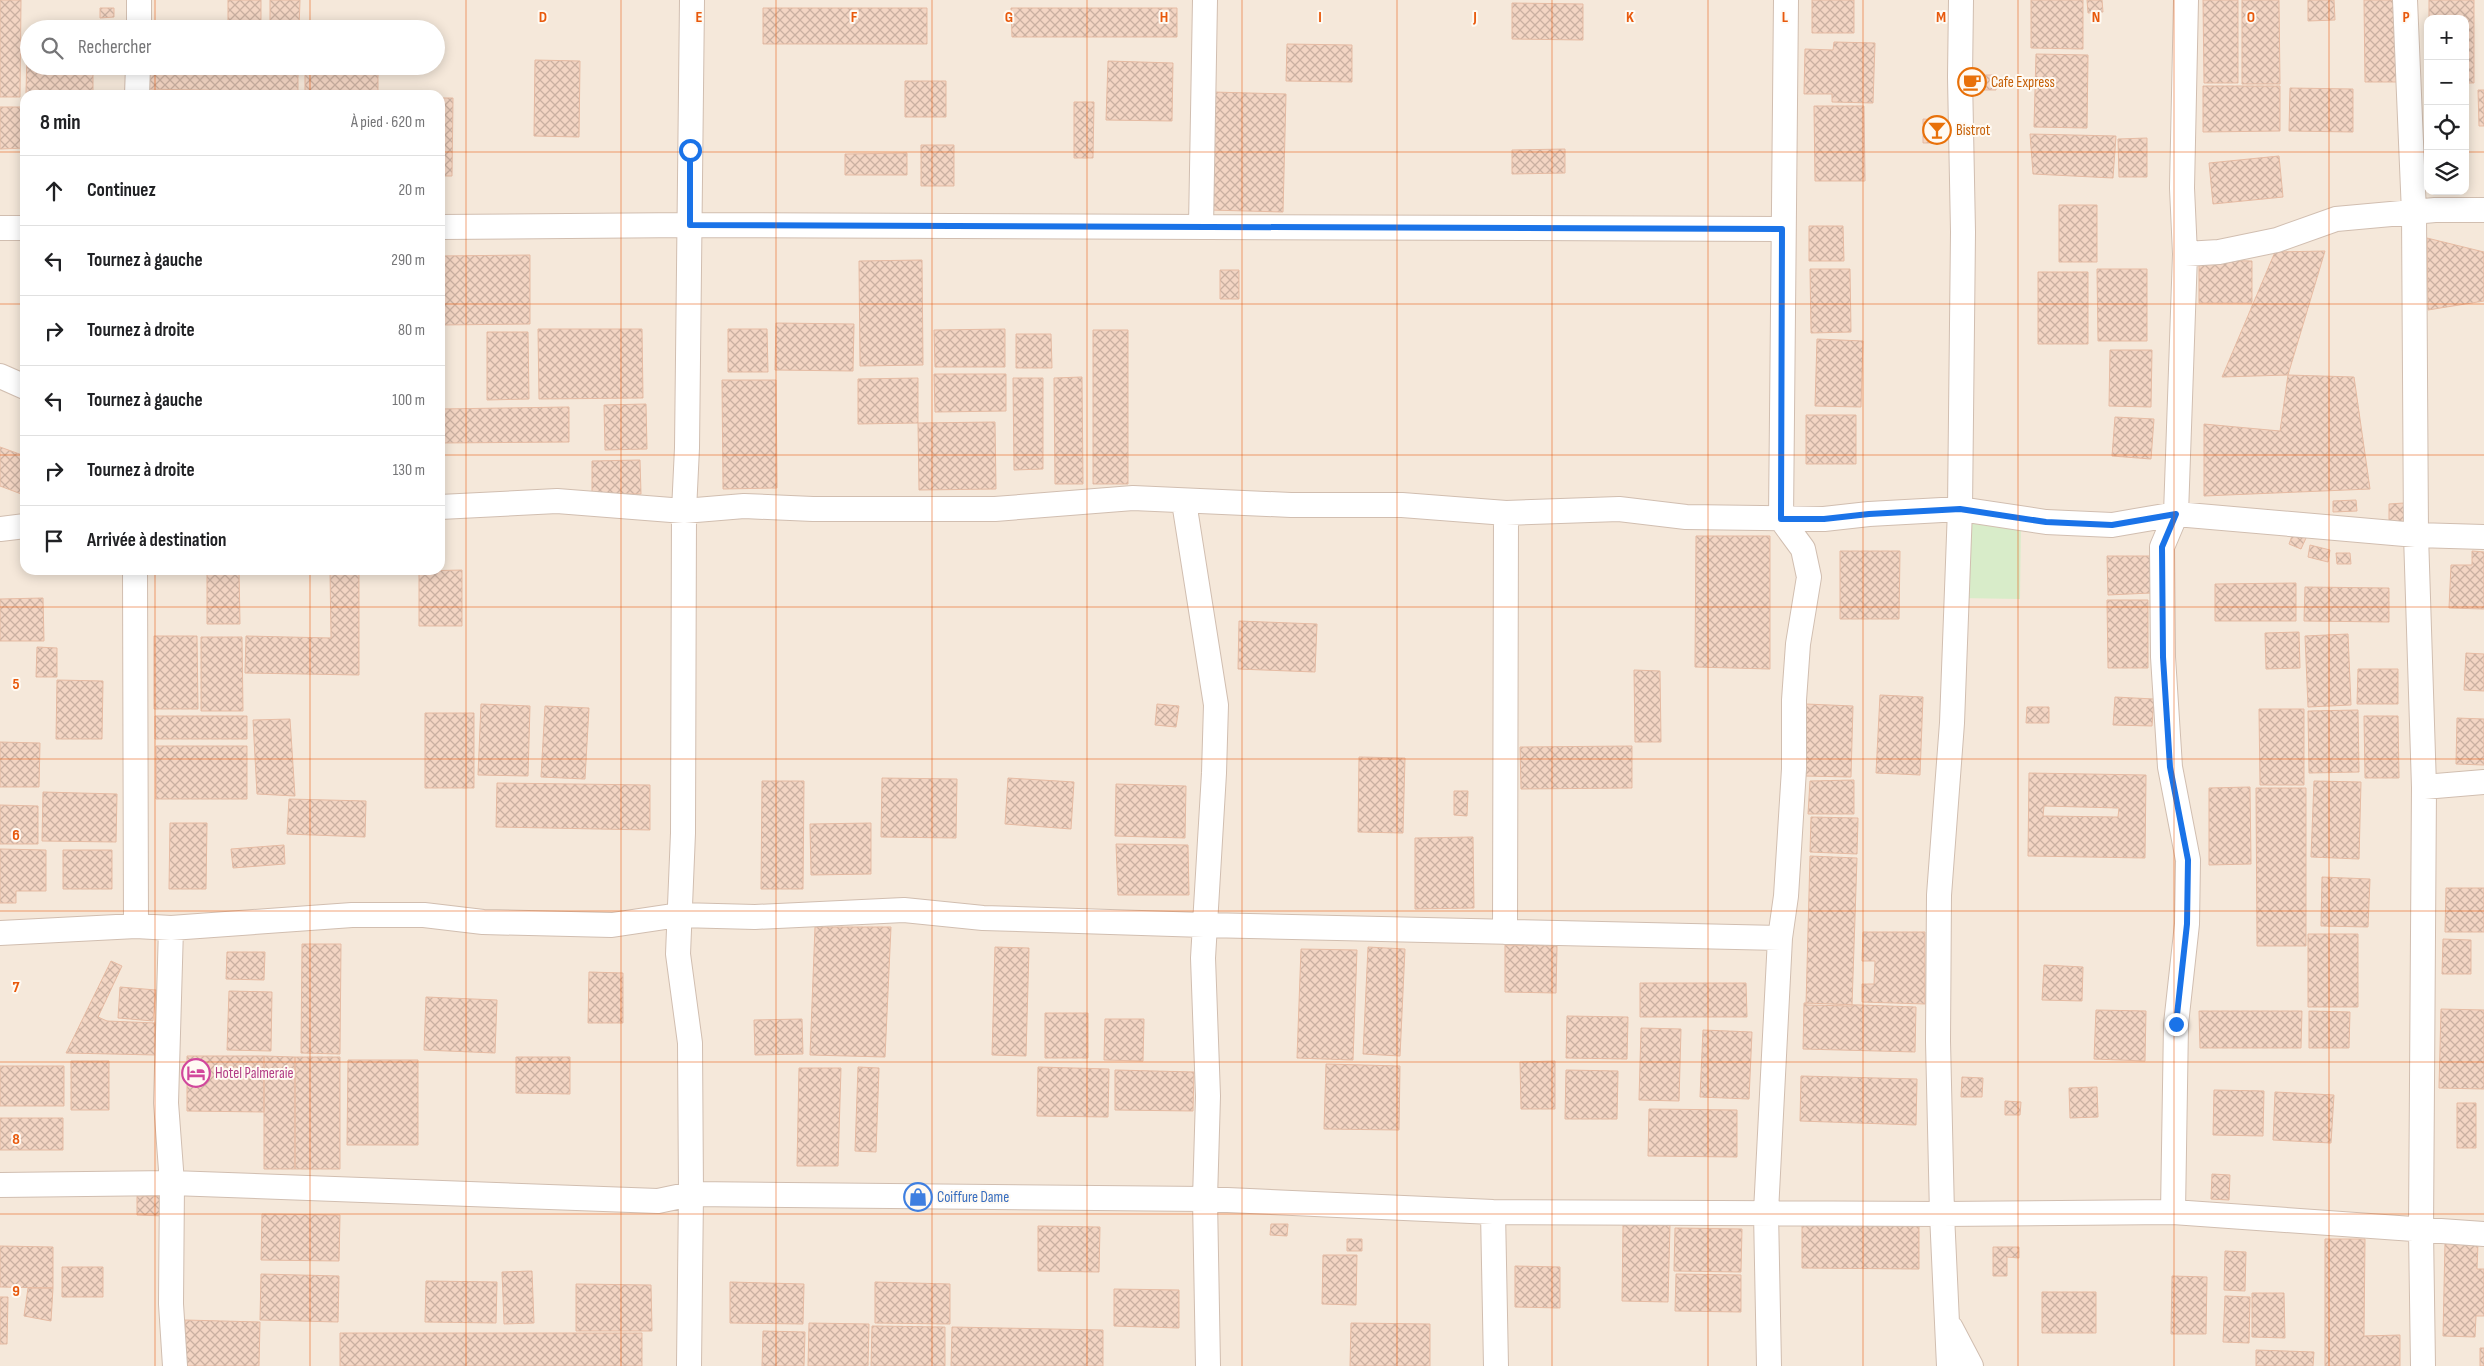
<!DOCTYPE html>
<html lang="fr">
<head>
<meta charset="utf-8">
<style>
  :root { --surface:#fff; --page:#f6f6f6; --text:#202124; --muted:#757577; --line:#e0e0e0 }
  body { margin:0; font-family:"Sofia Sans Condensed",sans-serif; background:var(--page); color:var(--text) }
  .controls { position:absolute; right:15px; top:15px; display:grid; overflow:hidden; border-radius:10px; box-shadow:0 2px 12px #0003 }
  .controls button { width:45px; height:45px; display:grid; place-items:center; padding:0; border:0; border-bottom:1px solid var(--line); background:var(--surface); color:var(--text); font:25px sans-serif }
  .stop { position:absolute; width:15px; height:15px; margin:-11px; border:4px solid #1a73e8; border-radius:50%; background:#fff }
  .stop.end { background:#1a73e8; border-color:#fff; box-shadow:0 1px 5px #0008 }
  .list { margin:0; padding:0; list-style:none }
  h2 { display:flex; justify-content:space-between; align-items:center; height:65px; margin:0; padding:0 20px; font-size:21px }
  h2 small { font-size:16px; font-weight:400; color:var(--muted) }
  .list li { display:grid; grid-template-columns:32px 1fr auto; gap:15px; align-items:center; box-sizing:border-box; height:70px; padding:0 20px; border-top:1px solid var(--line) }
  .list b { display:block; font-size:19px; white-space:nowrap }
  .list em { font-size:16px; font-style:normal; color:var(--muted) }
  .icon { flex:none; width:28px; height:28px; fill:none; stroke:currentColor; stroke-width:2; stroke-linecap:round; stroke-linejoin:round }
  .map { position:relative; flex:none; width:2484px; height:1366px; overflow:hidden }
  .search { position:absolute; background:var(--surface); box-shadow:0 2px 12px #0003; left:20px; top:20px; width:425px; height:55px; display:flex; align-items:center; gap:12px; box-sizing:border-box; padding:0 18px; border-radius:28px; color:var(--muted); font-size:19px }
  .panel { position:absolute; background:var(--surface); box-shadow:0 2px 12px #0003; left:20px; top:90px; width:425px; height:485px; border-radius:15px }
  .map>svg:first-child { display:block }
  .residential { fill:#f5e8da; fill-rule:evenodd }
  .garden { fill:#d8ecc9 }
  .building { fill:url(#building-cross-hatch); stroke:#e6bba3; fill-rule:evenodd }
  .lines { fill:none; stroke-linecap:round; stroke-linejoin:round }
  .street-casing { stroke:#d1beb0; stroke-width:26 }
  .street { stroke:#fff; stroke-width:24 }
  .route { stroke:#1a73e8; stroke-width:6 }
  .grid { fill:none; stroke:#e8590c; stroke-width:1; stroke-opacity:0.55 }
  .labels { text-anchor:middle; stroke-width:4; stroke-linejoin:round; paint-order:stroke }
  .food-label { font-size:15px; fill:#c56008; stroke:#fffaf3; text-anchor:start }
  .hotel-label { font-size:15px; fill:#b23c85; stroke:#fffaf3; text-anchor:start }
  .shop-label { font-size:15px; fill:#366cbe; stroke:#fffaf3; text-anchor:start }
  .grid-label { font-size:16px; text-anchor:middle; font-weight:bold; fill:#e8590c; stroke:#fffaf3; stroke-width:4; stroke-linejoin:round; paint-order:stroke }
</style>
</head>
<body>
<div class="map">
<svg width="2484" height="1366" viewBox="0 0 2484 1366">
  <defs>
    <pattern id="building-cross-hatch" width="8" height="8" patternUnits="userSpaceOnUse" patternTransform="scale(1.25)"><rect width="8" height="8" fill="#f3d5c3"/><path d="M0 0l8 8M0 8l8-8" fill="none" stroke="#cab0a1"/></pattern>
  </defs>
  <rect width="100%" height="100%" fill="#fdf6ec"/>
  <path class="residential" d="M0,0H2484V1366H0ZM2428,19H2465V191H2428ZM29,29H436V66H29ZM25,95H440V570H25Z"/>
  <path class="garden" d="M1961,519L2021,520L2020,599L1960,598Z"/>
  <path class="building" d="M0,0H21L20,97H0Z
    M228,0H261V29H228Z
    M270,0H300L299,29H270Z
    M1812,0H1854V33H1812Z
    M2031,0H2083V49L2031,48Z
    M2087,0H2102L2103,12L2088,13Z
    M2203,0H2238V83H2204Z
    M2242,0H2279L2280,84H2242Z
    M2308,0H2334L2335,20L2308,21Z
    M2364,0H2399L2400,82H2365Z
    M2429,0H2474V83H2465V19H2429Z
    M1512,3L1583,4V40L1512,39Z
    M100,8H114V17L100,18Z
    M763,8H927V44H763Z
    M1011,8H1177V37H1012Z
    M1834,42L1875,43L1873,103L1832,102V94H1804L1805,49L1833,50Z
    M1287,44L1352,45V82L1286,81Z
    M27,52H29V66H93V94L26,93Z
    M2036,54L2088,55L2087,128L2034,127Z
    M535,60L580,61L579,137L534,136Z
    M1108,61L1173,63L1172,121L1106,120Z
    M145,66H298V92L145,89Z
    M305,66H378V91H305Z
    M1983,75H1996V90H1982Z
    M905,81H946V117H905Z
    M2203,86H2280V131L2203,132Z
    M2290,88L2353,89V132L2289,131Z
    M2478,90H2484V126H2479Z
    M1213,92L1286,94L1283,212L1210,210Z
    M440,98H453L452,176H440Z
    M1074,102H1094L1093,158H1074Z
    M1814,106H1864L1865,181H1815Z
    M0,107H25V148L0,149Z
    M1923,119L1942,120V143H1923Z
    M2030,134L2116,136L2113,178L2033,174Z
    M2147,138V177H2119L2118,139Z
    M921,145H954V186H921Z
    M1565,149V173L1512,174V150Z
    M907,153V175H845V154Z
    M2279,156L2283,197L2213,204L2209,163Z
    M2059,205H2097V262H2059Z
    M1809,226H1843L1844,261H1809Z
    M2427,238L2484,252V301L2428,310Z
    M2325,251L2288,375L2222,377L2275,252Z
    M530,255V324L440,325V256Z
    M922,260L923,365L860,366L859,261Z
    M2199,260L2252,261V303H2199Z
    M1810,269H1850L1851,332L1811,333Z
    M2097,269H2147V341H2098Z
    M1220,270H1239V299H1220Z
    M2038,272H2088V344H2038Z
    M776,323L854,324L853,371L775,370Z
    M538,329H642L643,398L539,399Z
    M728,329H767L768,372H728Z
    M1005,329V367H935L934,330Z
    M1093,330H1128V484H1093Z
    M487,332H528L529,399L487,400Z
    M1016,334H1051L1052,368H1016Z
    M1817,339L1863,341L1861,407L1815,406Z
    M2110,350H2152L2151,407L2109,406Z
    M934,374H1006V411L935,412Z
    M2288,375L2354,377L2370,489L2204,496V424L2280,431Z
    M1082,377L1083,484H1055L1054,378Z
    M918,378V423L858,424V379Z
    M1013,378H1043V469L1014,470Z
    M722,380H776L777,488L723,489Z
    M646,404L647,449L605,450L604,405Z
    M569,407V442L440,443V409Z
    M1806,415H1856V464H1806Z
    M2115,417L2154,419L2151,459L2112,456Z
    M995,422L996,489L919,490L918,423Z
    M0,447L25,456L24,495L0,486Z
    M640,460L641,494H592V461Z
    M2356,500L2357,511L2333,512V501Z
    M2404,503V524L2389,525V504Z
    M2293,533L2306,538L2301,549L2289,544Z
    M1696,536H1770V669L1695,667Z
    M2310,545L2330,550L2328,562L2308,557Z
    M1840,551H1900L1899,619H1840Z
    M2472,551L2484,552V609L2449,608L2451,565H2472Z
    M2336,553H2350L2351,564H2337Z
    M2107,556H2151V593L2108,595Z
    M207,570H239L240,624H207Z
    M330,570H359V675L245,673L246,636L331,638Z
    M462,570V626H419V571Z
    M2296,583V621H2215V584Z
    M2305,587L2389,588V622L2304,621Z
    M43,598L44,641H0V599Z
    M2107,600H2148V668H2108Z
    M1239,621L1317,624L1315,672L1238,669Z
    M2299,632L2300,668L2266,669L2265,633Z
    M2348,634L2351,705L2308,707L2305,636Z
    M154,636H197L198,709H154Z
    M201,637H242L243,711H201Z
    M37,647L57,648V677H36Z
    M2466,653L2484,654V691L2464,690Z
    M2358,669H2398V704H2357Z
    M1634,670L1660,671L1661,742H1635Z
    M57,680L103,681L102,739H56Z
    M1880,695L1923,697L1920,775L1876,773Z
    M2115,697L2154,699L2152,726L2113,725Z
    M481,704L530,706L528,776L478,775Z
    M1157,704L1179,706L1176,727L1155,725Z
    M1806,704L1853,706L1851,777L1804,776Z
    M545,706L589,708L585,779L541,777Z
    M2027,707H2049V723H2026Z
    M2259,709H2304V785H2260Z
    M2358,710L2359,772L2309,773L2308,711Z
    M425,713H474V788H425Z
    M155,716H247V739H155Z
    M2364,716H2398L2399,778H2365Z
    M2457,718L2484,719V765L2456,764Z
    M290,719L295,796L257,794L253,720Z
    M0,742L40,743L39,787H0Z
    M156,746H247V799H156Z
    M1632,746V788L1521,789L1520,747Z
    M1359,757L1405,758L1403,833L1358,832Z
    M2029,773L2146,775L2145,858L2028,856ZM2044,806L2119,808L2118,817L2043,816Z
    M882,778L957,779L956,838L881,837Z
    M1008,778L1074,782L1071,829L1005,824Z
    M1854,780V814H1808L1810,781Z
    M762,781H804L803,889H761Z
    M2314,781L2361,782L2359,859L2311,857Z
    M497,783L650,785V830L496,827Z
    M1116,784L1186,786L1185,838L1115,836Z
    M2250,787L2251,864L2209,865V788Z
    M2256,788H2306V946H2257Z
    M1454,791H1468L1467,816L1454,815Z
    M43,792L117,794L116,842L42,841Z
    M289,799L366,801L365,837L287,834Z
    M0,805L38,806V844H0Z
    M1811,817L1858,818L1857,854L1810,852Z
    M170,823H207L206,889H169Z
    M871,823V874L811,875L810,824Z
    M1473,837L1474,908L1415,909V838Z
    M1116,844L1188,845L1189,895H1118Z
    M284,845L285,864L233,868L231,849Z
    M0,849L46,850V891H16V903H0Z
    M63,850H112V889H63Z
    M1810,856L1857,858L1852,1006L1806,1005Z
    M2322,877L2370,879L2368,927L2321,926Z
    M2446,888H2484V932H2445Z
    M815,927H891L885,1057L810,1055Z
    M1863,932H1925V1004L1862,1002V984H1874L1875,961H1862Z
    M2308,934H2358V1007H2308Z
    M2443,939L2471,940V974H2442Z
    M302,944H341L340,1054L301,1053Z
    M1505,945L1557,946L1556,993L1505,992Z
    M995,947L1029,948L1026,1056L992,1055Z
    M1368,947L1405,949L1400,1056L1363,1054Z
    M1301,949L1357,950L1353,1060L1297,1058Z
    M227,952H265L264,980L226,979Z
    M111,961L122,966L98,1017L107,1021L156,1023V1055L66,1053Z
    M2044,965L2083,967L2082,1001L2042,1000Z
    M589,972L623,973V1023H588Z
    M1640,983H1746L1747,1017H1640Z
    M120,987L156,990L153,1021L118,1018Z
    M229,991L272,992L271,1051L227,1050Z
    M426,997L497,1000L495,1053L424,1050Z
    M1804,1003L1916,1007L1915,1052L1803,1049Z
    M2441,1009L2484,1010V1089L2439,1088Z
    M2096,1010L2146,1011L2145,1061L2094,1059Z
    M2199,1011H2302L2301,1048H2200Z
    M2309,1011L2350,1012L2349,1048H2309Z
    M1045,1013H1088V1058H1045Z
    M1567,1016L1628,1017L1627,1059L1566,1058Z
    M802,1019L803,1054L755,1055L754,1020Z
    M1105,1019H1144L1143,1061L1104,1060Z
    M1641,1028L1681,1029L1679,1101L1639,1100Z
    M1703,1030L1752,1032L1749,1099L1700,1097Z
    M187,1056H264V1112L187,1111Z
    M264,1056L295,1057V1169H264Z
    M295,1057H340V1169H295Z
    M516,1057H570V1094L516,1093Z
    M348,1060H418V1145H347Z
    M71,1061H109V1110H71Z
    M1555,1061V1109H1521L1520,1062Z
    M1326,1064L1400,1066L1399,1130L1324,1129Z
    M0,1066H64V1106H0Z
    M858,1067L879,1068L876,1152L855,1151Z
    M1038,1067L1109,1069L1108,1117L1037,1116Z
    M799,1068H841L838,1166H797Z
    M1115,1070L1194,1072L1193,1111L1115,1110Z
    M1566,1070L1618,1071L1617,1119H1565Z
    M1801,1076L1917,1079L1916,1125L1800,1121Z
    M1962,1077L1983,1078L1982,1097H1961Z
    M2097,1087L2098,1117L2070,1118L2069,1088Z
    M2214,1090L2264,1091L2263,1136L2213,1135Z
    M2275,1092L2334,1095L2331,1143L2273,1140Z
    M2005,1101L2021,1102L2020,1115H2005Z
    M2457,1103H2476V1148H2457Z
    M1649,1109L1737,1110V1157L1648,1156Z
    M0,1118H63V1150H0Z
    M2212,1174L2230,1175L2229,1200L2211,1199Z
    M137,1196H165V1216L137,1215Z
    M262,1214L340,1215L339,1261L261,1260Z
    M1802,1222L1919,1223V1269L1802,1268Z
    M1271,1224H1288L1287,1236L1270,1235Z
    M1623,1224L1670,1225L1668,1302L1622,1301Z
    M1038,1226L1100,1227L1099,1272L1038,1271Z
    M1675,1228L1742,1229L1741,1272L1674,1271Z
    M1347,1239H1362V1251H1347Z
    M2325,1239H2365L2364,1336L2400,1335V1366H2325Z
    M2445,1242L2478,1243L2477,1269H2484V1316H2476L2475,1337L2443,1336Z
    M0,1246L53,1247V1288L0,1287Z
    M1993,1247H2019V1258L2007,1257V1276H1993Z
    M2225,1251L2246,1252L2245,1291L2224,1290Z
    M1323,1255H1357L1356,1305L1322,1304Z
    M1515,1266L1560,1267V1308L1515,1307Z
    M62,1267H103V1297H62Z
    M532,1271L534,1323L504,1324L502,1272Z
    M261,1274L339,1276L338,1322L260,1320Z
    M1676,1274L1741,1275V1312L1675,1311Z
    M2172,1276L2207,1277L2206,1334H2171Z
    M426,1281L497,1282L496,1323L425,1322Z
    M730,1282L804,1284L803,1324L730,1323Z
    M875,1282L950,1284V1324L875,1323Z
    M576,1284L651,1285L652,1331H576Z
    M28,1288H53L51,1321L24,1316Z
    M1114,1289L1179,1290V1328L1114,1326Z
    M2042,1292H2096V1333H2042Z
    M2252,1293H2284L2285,1338L2252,1337Z
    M2225,1296L2250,1297L2249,1343L2223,1342Z
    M0,1297H8L7,1344H0Z
    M185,1320L260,1322L259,1366H184Z
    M809,1323L869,1324L868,1366H808Z
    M1351,1323L1430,1324V1366H1350Z
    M872,1326L945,1327V1366H871Z
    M952,1327L1103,1330V1366H951Z
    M763,1331L805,1332L804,1366H762Z
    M340,1333H642V1366H340Z
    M2480,1348H2484V1366H2480Z
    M2256,1350L2314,1352L2313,1366H2256Z"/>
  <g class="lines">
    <defs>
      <path id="street" d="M2405,0L2414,213L2416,535L2424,787L2421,1230L2423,1366
        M139,29V0
        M137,95L138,66
        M440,227L689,225L1782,229
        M1201,227L1205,0
        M0,228H25
        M2185,254L2219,252L2277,240L2336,219L2435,210H2484
        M0,376L25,387
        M1184,502L1216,705L1214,773L1203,958L1208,1096L1205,1199L1208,1366
        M440,507L557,501L684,511L744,506L813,509H995L1133,498L1291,505H1402L1506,513L1619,509L1686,517L1824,519L1869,514L1960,509L2046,522L2112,525L2176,514L2416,535L2484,537
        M0,529L25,526
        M135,570L136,926
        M2424,787L2484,782
        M171,928L166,1103L172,1183L171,1304L175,1366
        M1505,932L1506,513
        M0,933L136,926L171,928L352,915H424L483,922L612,925L679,915L755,917L904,910L983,918L1204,925L1780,938
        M0,1185L172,1183L658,1201L691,1194L1205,1199L1493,1212L1942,1214L2173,1212L2484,1234
        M1493,1212L1496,1366
        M2173,1212L2176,1024L2187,924L2188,860L2170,767L2163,657L2162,547L2176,514L2185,254L2182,188L2186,0
        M1951,1328L1971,1366
        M689,1366L691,1194L690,1043L678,954L683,833L684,511L687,448L692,0
        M1769,1366L1766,1212L1780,938L1786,896L1794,769V700L1798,644L1809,577L1803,549L1781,519L1786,0
        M1949,1366L1942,1214L1938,1041L1939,895L1952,723L1960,509L1963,232L1960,77L1961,0"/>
    </defs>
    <use href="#street" class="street-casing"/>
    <use href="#street" class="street"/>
  </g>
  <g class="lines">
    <path class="route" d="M690,150V225L1782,229L1781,519H1824L1869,514L1960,509L2046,522L2112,525L2176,514L2162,547L2163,657L2170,767L2188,860L2187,924L2176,1024"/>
  </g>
  <path class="grid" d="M155,0V29M310,0V29M466,0V1366M621,0V1366M776,0V1366M932,0V1366M1087,0V1366M1242,0V1366M1397,0V1366M1552,0V1366M1708,0V1366M1863,0V1366M2018,0V1366M2174,0V1366M2329,0V1366M155,66V95M310,66V95M0,152H25M440,152H2428M2465,152H2484M0,304H25M440,304H2484M0,455H25M440,455H2484M155,570V1366M310,570V1366M0,607H2484M0,759H2484M0,911H2484M0,1062H2484M0,1214H2484"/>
  <defs>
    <symbol id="cafe-ring" viewBox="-11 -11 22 22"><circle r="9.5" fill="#fffaf3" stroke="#e8710a" stroke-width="1.5"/><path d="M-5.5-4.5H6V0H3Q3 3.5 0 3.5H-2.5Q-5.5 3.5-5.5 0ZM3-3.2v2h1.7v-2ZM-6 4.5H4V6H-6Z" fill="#e8710a"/></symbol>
    <symbol id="bar-ring" viewBox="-11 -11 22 22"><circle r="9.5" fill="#fffaf3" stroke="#e8710a" stroke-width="1.5"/><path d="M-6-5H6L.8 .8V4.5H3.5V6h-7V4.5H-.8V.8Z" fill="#e8710a"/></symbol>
    <symbol id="hotel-ring" viewBox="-11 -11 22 22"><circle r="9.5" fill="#fffaf3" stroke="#d1479c" stroke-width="1.5"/><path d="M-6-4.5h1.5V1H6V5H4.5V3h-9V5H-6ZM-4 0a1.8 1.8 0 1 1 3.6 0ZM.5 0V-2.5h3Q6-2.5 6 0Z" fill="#d1479c"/></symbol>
    <symbol id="shop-ring" viewBox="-11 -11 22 22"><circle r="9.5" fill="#fffaf3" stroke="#3f7fe0" stroke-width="1.5"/><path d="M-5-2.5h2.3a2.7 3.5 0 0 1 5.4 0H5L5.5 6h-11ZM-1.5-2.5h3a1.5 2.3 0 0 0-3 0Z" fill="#3f7fe0"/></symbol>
  </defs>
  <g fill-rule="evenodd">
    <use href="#cafe-ring" x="1956" y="66" width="32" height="32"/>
    <use href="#bar-ring" x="1921" y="114" width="32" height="32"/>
    <use href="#hotel-ring" x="180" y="1057" width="32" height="32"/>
    <use href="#shop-ring" x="902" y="1181" width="32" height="32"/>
  </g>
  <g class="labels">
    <g class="food-label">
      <text x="1991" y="87">Cafe Express</text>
      <text x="1956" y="135">Bistrot</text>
    </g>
    <g class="hotel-label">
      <text x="215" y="1078">Hotel Palmeraie</text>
    </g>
    <g class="shop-label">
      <text x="937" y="1202">Coiffure Dame</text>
    </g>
  </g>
  <g class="grid-label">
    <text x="543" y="22">D</text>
    <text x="699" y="22">E</text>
    <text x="854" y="22">F</text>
    <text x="1009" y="22">G</text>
    <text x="1164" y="22">H</text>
    <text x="1320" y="22">I</text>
    <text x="1475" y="22">J</text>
    <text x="1630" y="22">K</text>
    <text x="1785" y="22">L</text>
    <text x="1941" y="22">M</text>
    <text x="2096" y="22">N</text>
    <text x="2251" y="22">O</text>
    <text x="2406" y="22">P</text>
    <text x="16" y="689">5</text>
    <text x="16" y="840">6</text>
    <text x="16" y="992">7</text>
    <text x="16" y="1144">8</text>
    <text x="16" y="1296">9</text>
  </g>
</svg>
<div class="controls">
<button>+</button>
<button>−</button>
<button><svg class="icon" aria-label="locate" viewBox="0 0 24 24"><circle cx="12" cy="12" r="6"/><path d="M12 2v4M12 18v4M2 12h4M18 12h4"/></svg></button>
<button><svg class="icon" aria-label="layers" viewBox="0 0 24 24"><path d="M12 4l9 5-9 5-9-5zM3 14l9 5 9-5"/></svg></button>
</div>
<div class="stop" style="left:690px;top:150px"></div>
<div class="stop end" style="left:2176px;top:1024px"></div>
<div class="search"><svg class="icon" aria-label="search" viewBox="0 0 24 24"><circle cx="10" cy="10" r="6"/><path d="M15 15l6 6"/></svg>Rechercher</div>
<section class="panel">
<h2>8 min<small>À pied · 620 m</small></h2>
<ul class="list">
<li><svg class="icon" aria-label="ahead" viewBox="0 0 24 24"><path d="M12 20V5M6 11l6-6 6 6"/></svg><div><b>Continuez</b></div><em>20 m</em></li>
<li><svg class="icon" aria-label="left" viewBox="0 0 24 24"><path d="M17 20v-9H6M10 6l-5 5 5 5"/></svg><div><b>Tournez à gauche</b></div><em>290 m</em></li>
<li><svg class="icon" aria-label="right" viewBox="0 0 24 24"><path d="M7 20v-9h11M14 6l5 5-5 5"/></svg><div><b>Tournez à droite</b></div><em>80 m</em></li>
<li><svg class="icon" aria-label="left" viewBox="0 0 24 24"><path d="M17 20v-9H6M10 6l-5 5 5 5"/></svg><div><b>Tournez à gauche</b></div><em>100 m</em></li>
<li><svg class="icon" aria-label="right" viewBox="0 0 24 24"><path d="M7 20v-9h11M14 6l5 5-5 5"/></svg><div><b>Tournez à droite</b></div><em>130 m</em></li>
<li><svg class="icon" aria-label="arrive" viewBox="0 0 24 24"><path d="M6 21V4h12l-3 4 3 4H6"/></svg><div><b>Arrivée à destination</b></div></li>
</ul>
</section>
</div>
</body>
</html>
